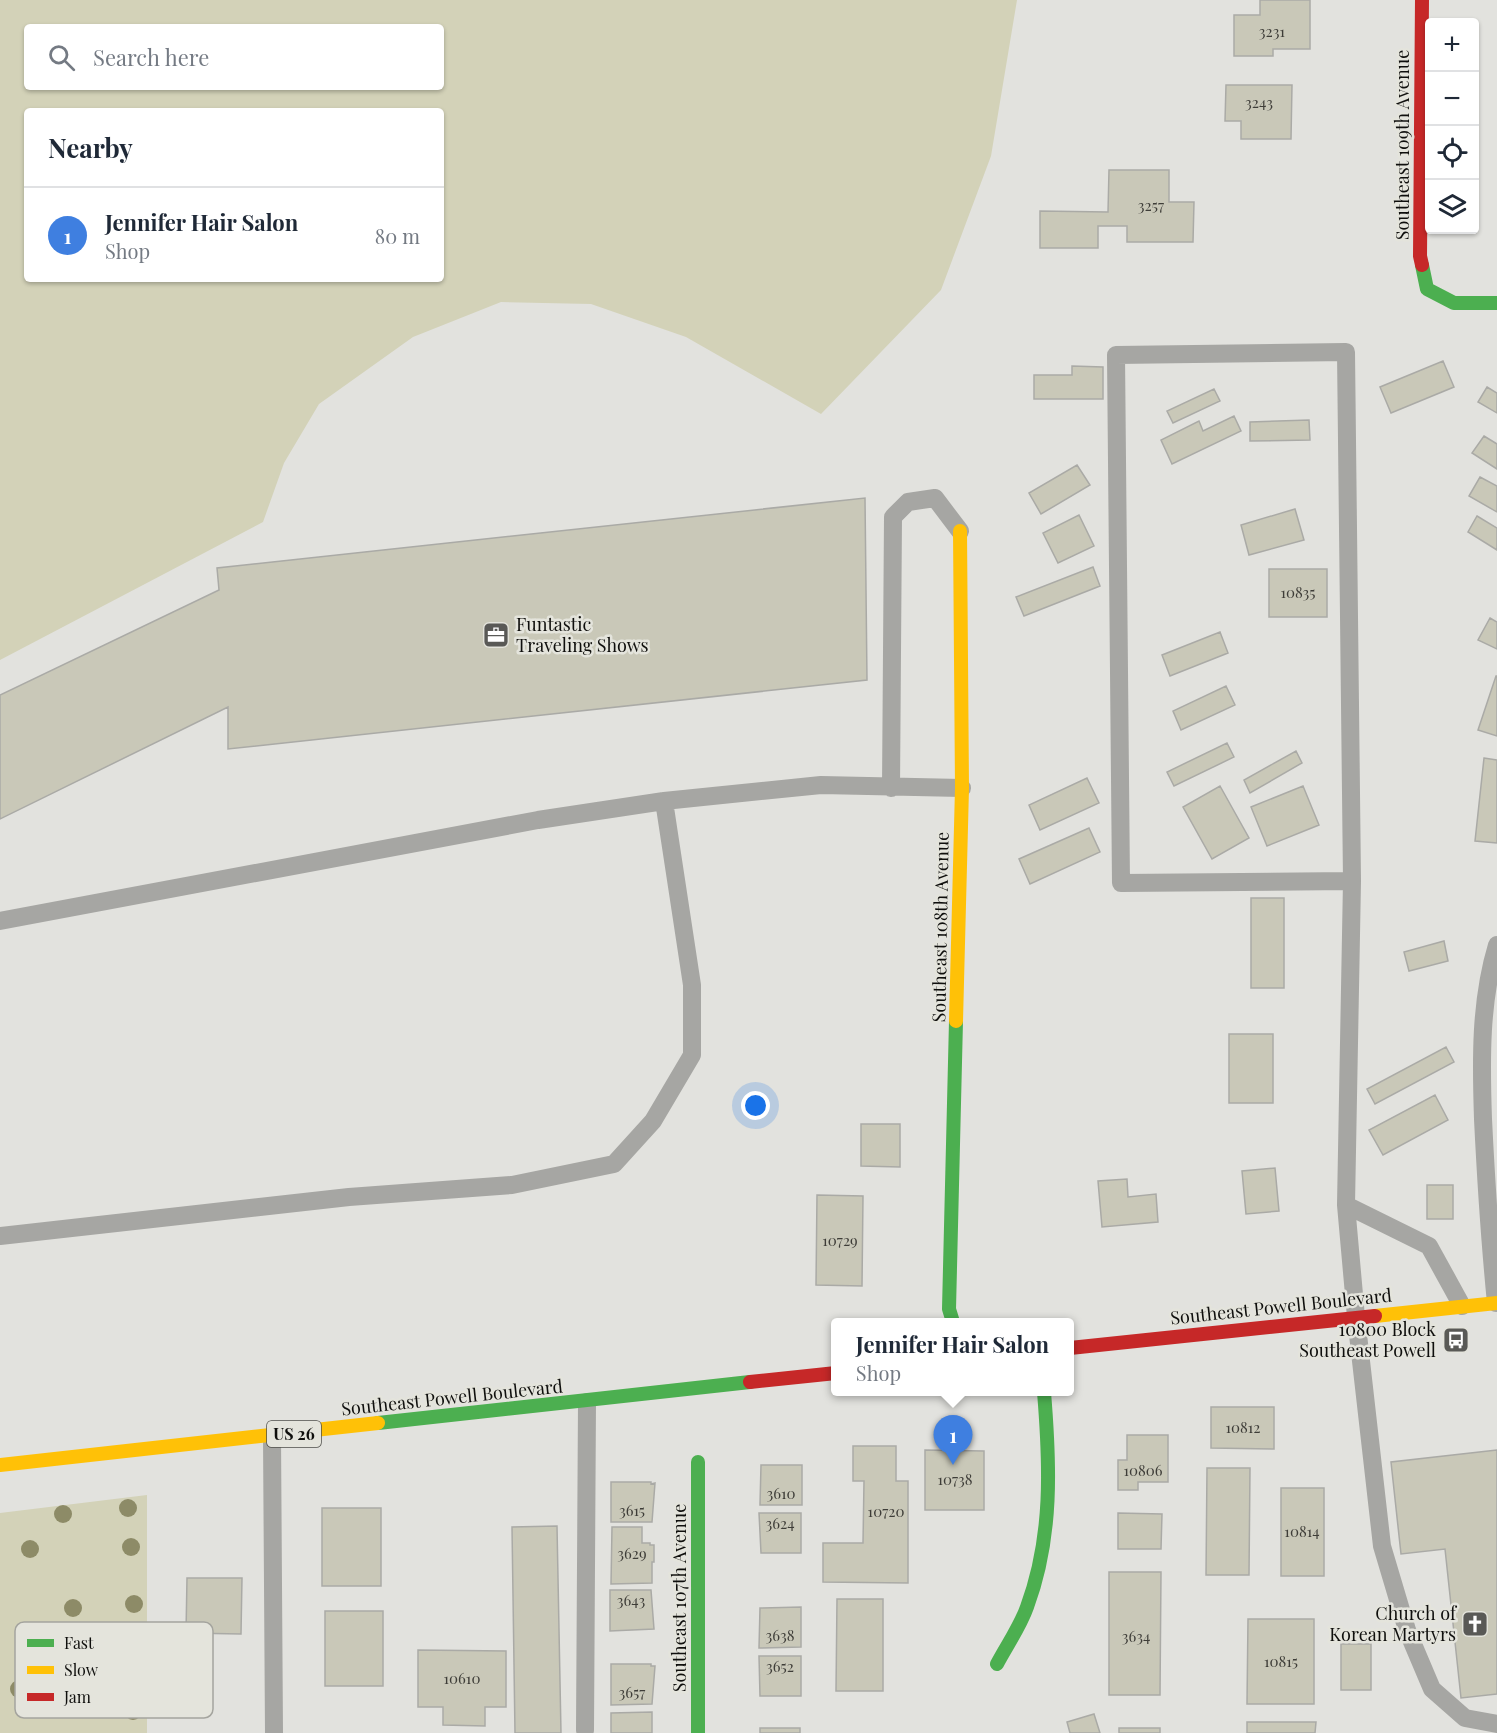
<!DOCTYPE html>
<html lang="en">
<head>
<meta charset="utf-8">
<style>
  :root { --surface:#fff; --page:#f6f6f7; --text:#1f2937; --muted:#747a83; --line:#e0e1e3; --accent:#111827 }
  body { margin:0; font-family:"Playfair Display",serif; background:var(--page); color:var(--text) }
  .controls { position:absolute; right:18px; top:18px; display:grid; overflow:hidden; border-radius:6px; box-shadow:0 2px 4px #0004 }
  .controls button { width:54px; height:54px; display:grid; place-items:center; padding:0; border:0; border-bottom:2px solid var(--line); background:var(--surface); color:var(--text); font:30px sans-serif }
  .you { position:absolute; left:756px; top:1106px; width:21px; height:21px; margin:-15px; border:4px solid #fff; border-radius:50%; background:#1a73e8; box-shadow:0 0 0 9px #1a73e833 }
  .badge { display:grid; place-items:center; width:39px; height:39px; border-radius:50%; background:var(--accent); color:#fff; font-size:20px; font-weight:700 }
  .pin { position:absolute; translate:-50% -50px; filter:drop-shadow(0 2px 3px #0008) }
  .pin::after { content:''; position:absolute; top:32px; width:21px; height:18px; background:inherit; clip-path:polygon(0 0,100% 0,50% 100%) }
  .popup { position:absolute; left:831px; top:1318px; width:243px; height:78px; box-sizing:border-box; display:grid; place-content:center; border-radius:6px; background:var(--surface); filter:drop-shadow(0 2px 4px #0005); font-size:20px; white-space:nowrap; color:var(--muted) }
  .popup b { font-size:22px; color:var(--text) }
  .popup::after { content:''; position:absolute; left:50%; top:100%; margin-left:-12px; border:12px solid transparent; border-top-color:var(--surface) }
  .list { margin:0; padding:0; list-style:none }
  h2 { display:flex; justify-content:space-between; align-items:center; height:78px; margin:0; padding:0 24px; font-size:26px }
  h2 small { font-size:20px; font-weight:400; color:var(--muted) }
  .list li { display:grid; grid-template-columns:39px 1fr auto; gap:18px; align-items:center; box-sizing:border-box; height:96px; padding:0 24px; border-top:2px solid var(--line) }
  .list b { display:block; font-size:22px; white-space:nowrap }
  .list p { margin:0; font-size:20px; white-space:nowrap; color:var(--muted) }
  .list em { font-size:20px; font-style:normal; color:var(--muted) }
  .icon { flex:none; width:33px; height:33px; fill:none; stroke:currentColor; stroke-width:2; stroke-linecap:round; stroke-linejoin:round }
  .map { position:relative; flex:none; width:1497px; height:1733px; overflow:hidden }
  .search { position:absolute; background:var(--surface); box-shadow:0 2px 4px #0004; left:24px; top:24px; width:420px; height:66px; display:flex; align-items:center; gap:15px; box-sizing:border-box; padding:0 21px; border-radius:6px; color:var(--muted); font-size:22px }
  .panel { position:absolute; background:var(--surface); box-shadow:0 2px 4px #0004; left:24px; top:108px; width:420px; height:174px; border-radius:6px }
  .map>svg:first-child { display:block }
  .green { fill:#d3d2b8; fill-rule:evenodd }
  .building { fill:#c9c8b8; stroke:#aaaaa6; stroke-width:1.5 }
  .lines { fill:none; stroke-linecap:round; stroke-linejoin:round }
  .lane { stroke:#a6a6a3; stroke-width:18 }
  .fast { stroke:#4caf50; stroke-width:14 }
  .slow { stroke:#ffc107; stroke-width:14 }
  .jam { stroke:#c62828; stroke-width:14 }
  .tree { fill:#8d8b67 }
  .labels { text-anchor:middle; stroke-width:5; stroke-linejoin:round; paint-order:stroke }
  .number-label { font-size:15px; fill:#3e3d38 }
  .shield { fill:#e4e4dc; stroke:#4f4f4b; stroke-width:1.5 }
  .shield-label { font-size:16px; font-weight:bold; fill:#0f0f0d }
  .street-label { font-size:18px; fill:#0f0f0d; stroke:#e4e4dc }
  .poi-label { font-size:18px; fill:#0f0f0d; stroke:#e4e4dc; text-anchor:end }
  .key { fill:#e4e4dc; stroke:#a4a49e; stroke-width:1.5 }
  .key-label { font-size:16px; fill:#0f0f0d }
</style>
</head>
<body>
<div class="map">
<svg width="1497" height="1733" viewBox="0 0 1497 1733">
  <rect width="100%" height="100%" fill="#e2e2de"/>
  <path class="green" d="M0,0H1017L991,156L941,290L821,414L686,337L591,304L501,302L413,337L319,404L284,463L263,522L0,660ZM27,27H441V87H27ZM27,111H441V279H27Z
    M147,1495V1733H0V1513Z"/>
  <path class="building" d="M1260,0H1310V49H1273V56H1234V15H1260Z
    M1226,85H1292L1291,139H1241V121H1225Z
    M1109,170H1169V202H1194L1193,242H1127V226H1098V248H1040V211L1108,212Z
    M1443,361L1454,387L1391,413L1380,387Z
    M1072,366L1103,367V399H1034V375H1072Z
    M1487,387L1497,393V413L1478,402Z
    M1214,389L1220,401L1173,423L1167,411Z
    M1234,416L1241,431L1172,464L1161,440L1199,421L1203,431Z
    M1309,420L1310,440L1250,441V422Z
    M1484,436L1497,444V469L1472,453Z
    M1077,465L1090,485L1041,514L1029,493Z
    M1480,477L1497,486V512L1469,496Z
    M865,498L867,680L228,749V707L0,819V695L219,590L217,568Z
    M1295,509L1304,540L1249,555L1241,525Z
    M1079,515L1094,546L1058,563L1043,533Z
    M1477,516L1497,528V550L1468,532Z
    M1093,567L1100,586L1024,616L1016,597Z
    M1269,569H1327V617H1269Z
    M1490,618L1497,622V649L1478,640Z
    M1220,632L1228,653L1170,676L1162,655Z
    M1496,676H1497V736L1478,730Z
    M1226,686L1235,705L1181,730L1173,711Z
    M1227,743L1234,757L1174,786L1167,772Z
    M1296,751L1302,763L1250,793L1244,780Z
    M1484,758L1497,760V843L1475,841Z
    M1087,778L1099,803L1040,830L1029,805Z
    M1220,786L1249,838L1212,859L1183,807Z
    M1303,786L1319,825L1267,846L1251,807Z
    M1089,828L1100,852L1030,884L1019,859Z
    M1251,898H1284V988H1251Z
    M1444,941L1448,961L1409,971L1404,952Z
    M1229,1034H1273V1103H1229Z
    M1446,1047L1454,1062L1375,1104L1367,1089Z
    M1435,1095L1448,1120L1383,1155L1369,1130Z
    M861,1124H900V1167L861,1166Z
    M1275,1168L1279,1211L1246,1214L1242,1171Z
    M1127,1179L1128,1197L1156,1194L1158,1222L1102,1227L1098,1181Z
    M1427,1185H1453V1219H1427Z
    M817,1195L863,1196L862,1286L816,1285Z
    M1211,1407H1274V1449L1211,1448Z
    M1127,1435H1168V1482H1138V1490H1118V1460H1127Z
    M853,1446H896V1481H908V1583L823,1582V1543H863L864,1481H853Z
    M925,1450L984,1451V1510H925Z
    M1497,1450V1694L1461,1698L1445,1549L1401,1554L1391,1462Z
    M761,1465H802V1505H760Z
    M1207,1468H1250L1249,1575H1206Z
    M611,1482H651V1484L655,1483L652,1522H611Z
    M1281,1488H1324V1576H1281Z
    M322,1508H381V1586H322Z
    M759,1513H801V1553H761Z
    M1118,1513L1162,1514L1161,1549H1118Z
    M557,1526L561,1733H515L512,1527Z
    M612,1527H642V1543H650V1545H654V1562H652V1583L611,1584Z
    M1109,1572H1161L1160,1695H1109Z
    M187,1578H242L241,1634L186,1633Z
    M610,1590H651L654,1629L610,1631Z
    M837,1599H883V1691H836Z
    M801,1607V1647L759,1648L760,1608Z
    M325,1611H383V1686H325Z
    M1248,1619H1314V1704H1247Z
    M1341,1644H1371V1690H1341Z
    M418,1650L506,1651V1707H485V1726L443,1725V1707H418Z
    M759,1656H801V1696H760Z
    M611,1664H651V1666H655L652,1704L611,1705Z
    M156,1677H193L192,1698H156Z
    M652,1712V1733H611V1713Z
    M1094,1714L1100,1733H1070L1067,1722Z
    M1247,1722H1316L1315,1733H1247Z
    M760,1728H800V1733H760Z
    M1119,1728H1160V1733H1119Z"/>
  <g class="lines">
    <path class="lane" d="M891,788L893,517L908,502L935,498L960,531
      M1352,881L1121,883L1116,355L1346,352L1352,881L1346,1205L1356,1317L1382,1546L1407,1630L1432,1689L1465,1718L1497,1724
      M0,921L538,820L664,801L821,785L962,788
      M1346,1205L1429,1246L1462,1306
      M0,1236L349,1197L512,1185L614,1164L653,1121L692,1055V985L664,801
      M1496,1303C1490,1242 1486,1180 1483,1119C1481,1061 1480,1001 1497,945
      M272,1436L274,1733
      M585,1730L587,1402"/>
    <path class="fast" d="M1422,265L1427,289L1454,303H1497
      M953,1322L949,1309L956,1021
      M378,1423L750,1382
      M698,1462V1733
      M997,1664C1007,1645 1020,1627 1027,1607C1053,1537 1050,1465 1044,1392"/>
    <path class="slow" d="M956,1021L962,788L960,531
      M1375,1316L1497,1303
      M0,1465L378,1423"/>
    <path class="jam" d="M1422,265L1420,256L1422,0
      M1070,1348L1375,1316
      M750,1382L836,1373"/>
  </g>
  <g class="tree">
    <circle cx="128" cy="1508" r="9"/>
    <circle cx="63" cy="1514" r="9"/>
    <circle cx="131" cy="1547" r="9"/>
    <circle cx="30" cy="1549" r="9"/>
    <circle cx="134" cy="1604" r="9"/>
    <circle cx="73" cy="1608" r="9"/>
    <circle cx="41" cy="1639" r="9"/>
    <circle cx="137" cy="1659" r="9"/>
    <circle cx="19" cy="1689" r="9"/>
    <circle cx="93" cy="1707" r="9"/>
    <circle cx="133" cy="1711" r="9"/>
  </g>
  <defs>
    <symbol id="office-square" viewBox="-11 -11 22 22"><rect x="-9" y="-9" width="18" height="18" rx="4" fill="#595956" stroke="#e4e4dc"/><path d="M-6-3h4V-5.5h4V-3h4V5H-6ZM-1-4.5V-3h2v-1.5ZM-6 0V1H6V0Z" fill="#fff"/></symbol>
    <symbol id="bus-square" viewBox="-11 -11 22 22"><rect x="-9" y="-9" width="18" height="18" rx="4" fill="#595956" stroke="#e4e4dc"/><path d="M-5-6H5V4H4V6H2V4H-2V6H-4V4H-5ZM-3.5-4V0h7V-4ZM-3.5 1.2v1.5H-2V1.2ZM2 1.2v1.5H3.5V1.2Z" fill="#fff"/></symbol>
    <symbol id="church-square" viewBox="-11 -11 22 22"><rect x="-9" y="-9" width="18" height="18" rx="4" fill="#595956" stroke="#e4e4dc"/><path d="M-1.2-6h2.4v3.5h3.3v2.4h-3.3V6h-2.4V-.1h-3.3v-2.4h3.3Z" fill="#fff"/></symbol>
  </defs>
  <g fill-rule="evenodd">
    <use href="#office-square" x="481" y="620" width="30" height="30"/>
    <use href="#bus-square" x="1441" y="1325" width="30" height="30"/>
    <use href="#church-square" x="1460" y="1609" width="30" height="30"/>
  </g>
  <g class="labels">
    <g class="number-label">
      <text x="1272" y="37">3231</text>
      <text x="1259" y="108">3243</text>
      <text x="1151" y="211">3257</text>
      <text x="1298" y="598">10835</text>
      <text x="840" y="1246">10729</text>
      <text x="1243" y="1433">10812</text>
      <text x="1143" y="1476">10806</text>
      <text x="955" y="1485">10738</text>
      <text x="781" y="1499">3610</text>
      <text x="632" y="1516">3615</text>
      <text x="886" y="1517">10720</text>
      <text x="780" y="1529">3624</text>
      <text x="1302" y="1537">10814</text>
      <text x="632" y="1559">3629</text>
      <text x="631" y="1606">3643</text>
      <text x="780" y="1641">3638</text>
      <text x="1136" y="1642">3634</text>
      <text x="1281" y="1667">10815</text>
      <text x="780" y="1672">3652</text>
      <text x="462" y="1684">10610</text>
      <text x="632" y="1698">3657</text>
    </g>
    <rect class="shield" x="267" y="1421" width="54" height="26" rx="4.5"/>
    <g class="shield-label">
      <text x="294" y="1440">US 26</text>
    </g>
    <g class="street-label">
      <text transform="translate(1403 145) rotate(-90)" y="6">Southeast 109th Avenue</text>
      <text transform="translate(941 927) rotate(-89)" y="6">Southeast 108th Avenue</text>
      <text transform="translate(1281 1307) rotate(-6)" y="6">Southeast Powell Boulevard</text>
      <text transform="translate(452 1398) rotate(-6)" y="6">Southeast Powell Boulevard</text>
      <text transform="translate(680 1598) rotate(-90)" y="6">Southeast 107th Avenue</text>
    </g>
    <g class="poi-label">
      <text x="516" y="631" text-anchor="start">Funtastic<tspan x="516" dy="21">Traveling Shows</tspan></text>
      <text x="1436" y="1336">10800 Block<tspan x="1436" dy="21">Southeast Powell</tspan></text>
      <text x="1456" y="1620">Church of<tspan x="1456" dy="21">Korean Martyrs</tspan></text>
    </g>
  </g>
  <rect x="15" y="1622" width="198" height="96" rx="9" class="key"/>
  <rect x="27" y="1639" width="27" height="8" fill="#4caf50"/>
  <rect x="27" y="1666" width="27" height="8" fill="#ffc107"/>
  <rect x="27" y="1693" width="27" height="8" fill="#c62828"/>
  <g class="key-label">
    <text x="64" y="1649">Fast</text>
    <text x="64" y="1676">Slow</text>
    <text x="64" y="1703">Jam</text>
  </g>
</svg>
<div class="controls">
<button>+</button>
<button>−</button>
<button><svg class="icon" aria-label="locate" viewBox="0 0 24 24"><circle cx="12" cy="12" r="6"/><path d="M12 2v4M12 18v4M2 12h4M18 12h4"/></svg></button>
<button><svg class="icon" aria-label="layers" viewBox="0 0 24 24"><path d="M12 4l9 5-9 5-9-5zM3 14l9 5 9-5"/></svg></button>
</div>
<div class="you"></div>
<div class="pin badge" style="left:953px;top:1465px;background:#3f7fe0">1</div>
<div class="popup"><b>Jennifer Hair Salon</b>Shop</div>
<div class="search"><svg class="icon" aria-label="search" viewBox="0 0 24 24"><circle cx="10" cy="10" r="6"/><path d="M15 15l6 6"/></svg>Search here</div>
<section class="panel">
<h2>Nearby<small></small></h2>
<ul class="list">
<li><span class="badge" style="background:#3f7fe0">1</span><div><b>Jennifer Hair Salon</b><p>Shop</p></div><em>80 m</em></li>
</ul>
</section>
</div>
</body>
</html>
